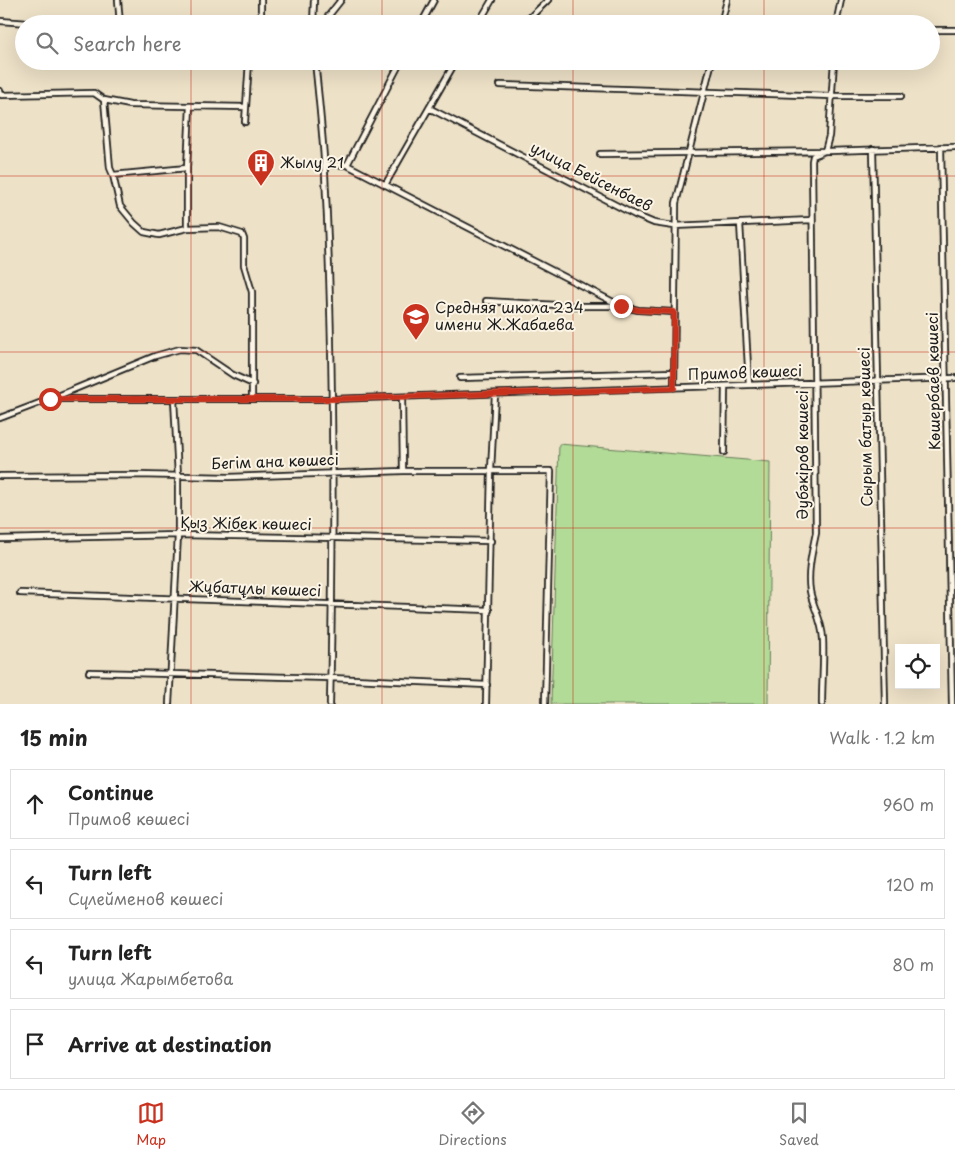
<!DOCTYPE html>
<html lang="en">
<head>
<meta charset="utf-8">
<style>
  :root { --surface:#fff; --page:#f6f6f6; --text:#222; --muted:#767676; --line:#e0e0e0; --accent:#c8321e }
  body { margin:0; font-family:"Playpen Sans",sans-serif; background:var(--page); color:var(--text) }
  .controls { position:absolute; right:15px; bottom:15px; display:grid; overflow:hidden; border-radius:0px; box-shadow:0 5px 20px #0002 }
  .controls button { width:45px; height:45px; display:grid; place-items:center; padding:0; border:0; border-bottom:1px solid var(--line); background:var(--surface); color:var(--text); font:25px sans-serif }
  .stop { position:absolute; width:15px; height:15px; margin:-11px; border:4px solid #c8321e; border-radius:50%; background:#fff }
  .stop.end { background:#c8321e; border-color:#fff; box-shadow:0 1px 5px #0008 }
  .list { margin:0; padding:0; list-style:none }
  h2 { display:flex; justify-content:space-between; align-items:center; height:65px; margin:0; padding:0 20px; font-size:21px }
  h2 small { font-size:16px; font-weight:400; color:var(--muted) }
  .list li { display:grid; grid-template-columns:32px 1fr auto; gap:15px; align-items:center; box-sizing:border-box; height:70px; margin:0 10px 10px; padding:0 10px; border:1px solid var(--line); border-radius:0px }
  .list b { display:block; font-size:19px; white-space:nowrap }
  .list p { margin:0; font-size:16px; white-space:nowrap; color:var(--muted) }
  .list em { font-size:16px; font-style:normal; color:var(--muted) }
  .icon { flex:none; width:28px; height:28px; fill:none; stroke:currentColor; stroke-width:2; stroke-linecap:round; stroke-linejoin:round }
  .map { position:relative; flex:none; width:955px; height:704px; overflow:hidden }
  .search { position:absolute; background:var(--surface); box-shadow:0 5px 20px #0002; left:15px; right:15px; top:15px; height:55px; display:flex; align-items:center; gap:12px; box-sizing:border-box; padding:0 18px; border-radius:28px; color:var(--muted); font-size:19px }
  .sheet { height:385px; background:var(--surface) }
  nav { display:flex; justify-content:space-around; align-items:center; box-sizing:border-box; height:70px; border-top:1px solid var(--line); background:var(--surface); font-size:14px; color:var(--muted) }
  nav a { display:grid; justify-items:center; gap:2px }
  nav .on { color:var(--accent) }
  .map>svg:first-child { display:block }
  .green { fill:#b2db97; stroke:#677c5a }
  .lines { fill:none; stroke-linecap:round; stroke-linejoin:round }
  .minor-casing { stroke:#1c1c1c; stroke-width:8 }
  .minor { stroke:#fcf5e5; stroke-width:4.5 }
  .route { stroke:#c8321e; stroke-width:6 }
  .grid { fill:none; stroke:#c8321e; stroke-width:1; stroke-opacity:0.55 }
  .labels { text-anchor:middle; stroke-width:4; stroke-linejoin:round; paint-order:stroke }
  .poi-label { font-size:15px; fill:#1c1c1c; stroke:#fcf5e5; text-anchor:start }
  .street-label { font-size:15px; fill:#1c1c1c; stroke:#fcf5e5 }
</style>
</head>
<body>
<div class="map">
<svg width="955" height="704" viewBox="0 0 955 704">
  <rect width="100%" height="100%" fill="#ede1c7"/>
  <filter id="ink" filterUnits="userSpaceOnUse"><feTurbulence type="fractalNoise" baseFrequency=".02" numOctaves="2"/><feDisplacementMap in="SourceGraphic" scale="10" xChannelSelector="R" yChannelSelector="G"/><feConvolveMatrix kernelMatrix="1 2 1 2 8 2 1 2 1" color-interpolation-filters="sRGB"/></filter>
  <g filter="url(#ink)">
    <path class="green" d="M559,444L770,462L768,704H551Z"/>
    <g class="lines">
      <defs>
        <path id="minor" d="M118,0L120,24
          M0,21L43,24
          M257,24L261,18V0
          M313,24L314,0
          M322,24L341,0
          M421,24L434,0
          M478,24L492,0
          M523,24L548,0
          M721,24L727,0
          M836,24L841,0
          M931,30H955
          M315,61C319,99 323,137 325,174C334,351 334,528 330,704
          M500,85L832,96H901
          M0,91L1,95L94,93L104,100L130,105L246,107
          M104,100L110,168L113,175L187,168
          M190,106L187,168V228L219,227L242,234L244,239V265L252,292V399
          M429,108L635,215L654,223L674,226L812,220
          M245,122L249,61
          M941,147L952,704
          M873,149L885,704
          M600,154L829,151L955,147
          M324,164L347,165L401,61
          M347,165L621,306L638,310L674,312
          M113,175L120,206L134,223L144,232L159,235L187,228
          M385,185L456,61
          M740,223L749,385
          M486,301L576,306H620
          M460,378L674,372
          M674,388L676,203L712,61
          M402,397L403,471
          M53,398L155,356L180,349L196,350L233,375L253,384
          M0,418L50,399H332L955,378
          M724,452L725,386
          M0,476L137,475L229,477L403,471H551L545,704
          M0,539L178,535L491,541
          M20,593L489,610
          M89,672L331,678L487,685
          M169,704L178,535V476L174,399
          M486,704L491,470L495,394
          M822,704C822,682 824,660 823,639C822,619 813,608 810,591C807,572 812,552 816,533L812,161L813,156L825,151L829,136L834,61"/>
      </defs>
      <use href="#minor" class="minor-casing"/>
      <use href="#minor" class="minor"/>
    </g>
  </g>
  <g class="lines" filter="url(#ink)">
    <path class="route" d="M50,399H332L674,388V312L638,310L621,306"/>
  </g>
  <path class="grid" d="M191,0V24M382,0V24M573,0V24M764,0V24M191,61V704M382,61V704M573,61V704M764,61V704M0,176H955M0,352H955M0,528H955"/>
  <defs>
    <symbol id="building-pin" viewBox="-11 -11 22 30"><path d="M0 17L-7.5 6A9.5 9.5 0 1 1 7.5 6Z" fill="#c8321e" stroke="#fcf5e5"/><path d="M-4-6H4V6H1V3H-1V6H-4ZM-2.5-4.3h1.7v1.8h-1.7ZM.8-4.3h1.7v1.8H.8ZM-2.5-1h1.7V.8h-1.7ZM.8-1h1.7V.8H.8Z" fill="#fff"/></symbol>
    <symbol id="school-pin" viewBox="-11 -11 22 30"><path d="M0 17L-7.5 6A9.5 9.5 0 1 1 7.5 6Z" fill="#c8321e" stroke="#fcf5e5"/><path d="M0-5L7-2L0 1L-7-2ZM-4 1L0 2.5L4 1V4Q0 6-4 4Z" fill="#fff"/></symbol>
  </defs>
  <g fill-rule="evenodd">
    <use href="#building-pin" x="245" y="147" width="32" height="43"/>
    <use href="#school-pin" x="400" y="301" width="32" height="43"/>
  </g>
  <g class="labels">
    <g class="poi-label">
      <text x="280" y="168">Жылу 21</text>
      <text x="435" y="313">Средняя школа 234<tspan x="435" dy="17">имени Ж.Жабаева</tspan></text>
    </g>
    <g class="street-label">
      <text transform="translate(591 177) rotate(27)" y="5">улица Бейсенбаев</text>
      <text transform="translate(745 373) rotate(-2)" y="5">Примов көшесі</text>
      <text transform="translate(934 381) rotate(-91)" y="5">Көшербаев көшесі</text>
      <text transform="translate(866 427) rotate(-91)" y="5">Сырым батыр көшесі</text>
      <text transform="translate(803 455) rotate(-90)" y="5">Әубәкіров көшесі</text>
      <text transform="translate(275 462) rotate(-2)" y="5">Бегім ана көшесі</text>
      <text transform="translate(246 524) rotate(1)" y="5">Қыз Жібек көшесі</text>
      <text transform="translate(255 589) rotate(2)" y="5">Жұбатұлы көшесі</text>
    </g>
  </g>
</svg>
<div class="controls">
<button><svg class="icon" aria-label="locate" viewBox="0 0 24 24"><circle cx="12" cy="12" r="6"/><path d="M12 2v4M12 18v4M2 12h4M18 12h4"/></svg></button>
</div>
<div class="stop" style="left:50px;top:399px"></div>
<div class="stop end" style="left:621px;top:306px"></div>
<div class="search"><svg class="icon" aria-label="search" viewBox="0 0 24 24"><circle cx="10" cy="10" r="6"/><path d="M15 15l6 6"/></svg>Search here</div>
</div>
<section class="sheet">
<h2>15 min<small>Walk · 1.2 km</small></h2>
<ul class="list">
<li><svg class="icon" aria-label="ahead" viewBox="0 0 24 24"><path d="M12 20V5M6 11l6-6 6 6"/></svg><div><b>Continue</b><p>Примов көшесі</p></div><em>960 m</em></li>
<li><svg class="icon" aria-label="left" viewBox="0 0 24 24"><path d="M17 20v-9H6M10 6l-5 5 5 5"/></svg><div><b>Turn left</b><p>Сүлейменов көшесі</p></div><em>120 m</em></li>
<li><svg class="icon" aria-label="left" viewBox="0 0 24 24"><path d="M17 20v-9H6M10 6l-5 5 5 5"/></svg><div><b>Turn left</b><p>улица Жарымбетова</p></div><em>80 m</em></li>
<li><svg class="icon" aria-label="arrive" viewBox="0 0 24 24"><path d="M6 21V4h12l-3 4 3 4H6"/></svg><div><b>Arrive at destination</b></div></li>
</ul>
</section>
<nav>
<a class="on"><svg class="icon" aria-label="map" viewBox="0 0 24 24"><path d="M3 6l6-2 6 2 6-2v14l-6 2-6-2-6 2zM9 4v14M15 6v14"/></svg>Map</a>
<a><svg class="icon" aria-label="directions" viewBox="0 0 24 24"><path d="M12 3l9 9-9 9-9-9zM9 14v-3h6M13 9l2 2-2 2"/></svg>Directions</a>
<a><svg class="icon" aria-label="saved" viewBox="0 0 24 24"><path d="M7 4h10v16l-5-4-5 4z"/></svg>Saved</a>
</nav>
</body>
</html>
